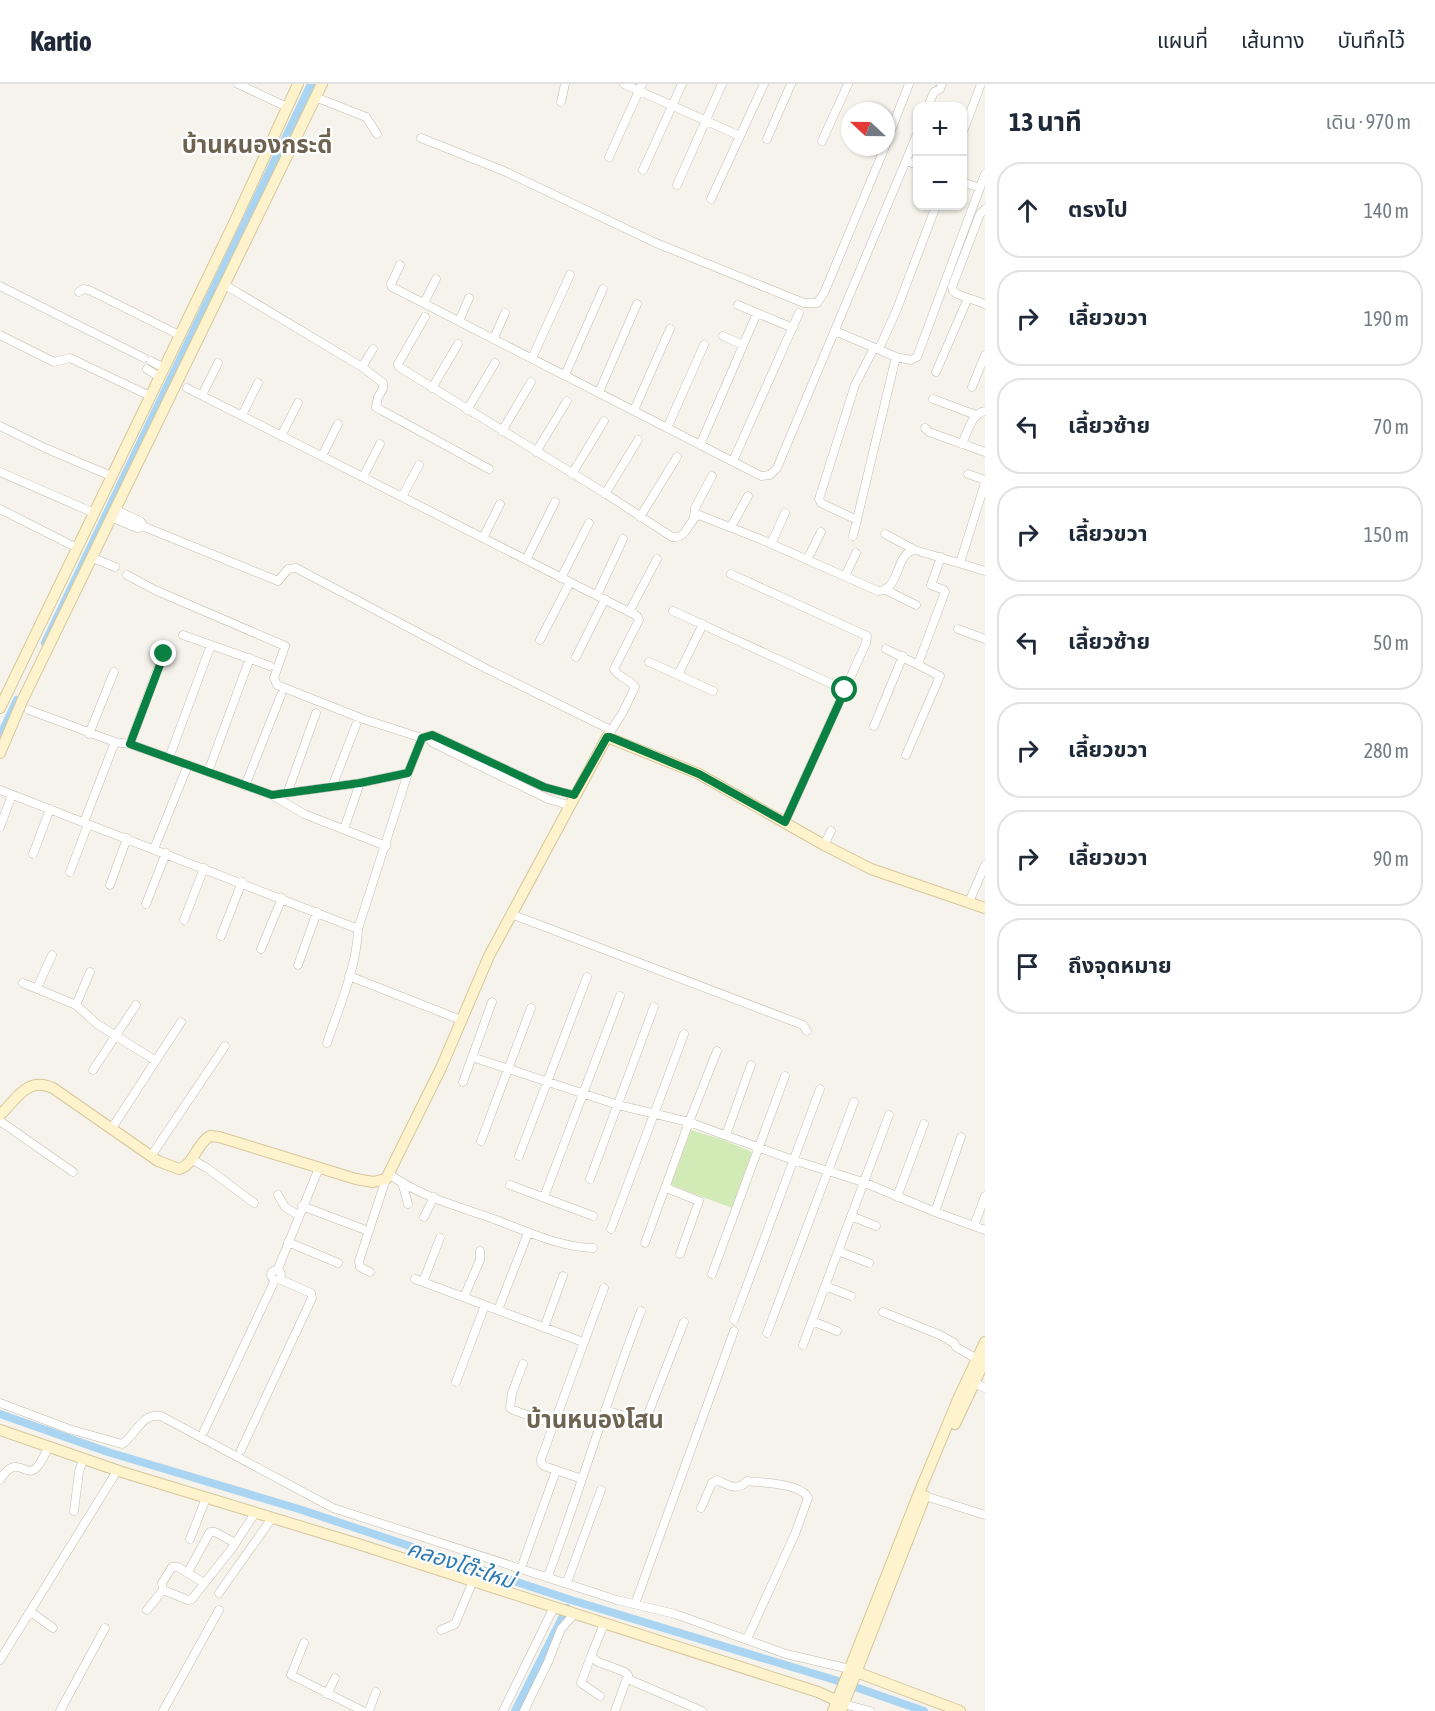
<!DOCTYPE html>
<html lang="th">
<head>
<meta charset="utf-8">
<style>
  :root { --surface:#fff; --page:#f2f2f3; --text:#1f2937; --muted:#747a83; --line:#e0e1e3 }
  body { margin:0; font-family:"Asap Condensed","Noto Sans Thai",sans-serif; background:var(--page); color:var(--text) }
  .controls { position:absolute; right:18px; top:18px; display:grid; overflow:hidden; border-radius:12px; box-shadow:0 2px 4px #0004 }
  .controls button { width:54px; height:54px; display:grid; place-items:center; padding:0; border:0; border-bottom:2px solid var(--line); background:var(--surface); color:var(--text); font:30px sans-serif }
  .compass { position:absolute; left:841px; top:18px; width:54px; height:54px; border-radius:50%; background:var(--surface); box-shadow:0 2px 4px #0004; rotate:292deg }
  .stop { position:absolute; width:18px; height:18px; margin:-14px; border:4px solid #0b8043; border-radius:50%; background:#fff }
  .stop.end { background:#0b8043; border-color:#fff; box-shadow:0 2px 6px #0008 }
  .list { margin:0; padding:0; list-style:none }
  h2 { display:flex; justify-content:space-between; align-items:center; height:78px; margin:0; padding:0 24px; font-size:26px }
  h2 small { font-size:20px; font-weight:400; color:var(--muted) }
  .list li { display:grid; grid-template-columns:39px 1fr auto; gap:18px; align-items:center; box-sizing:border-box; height:96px; margin:0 12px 12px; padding:0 12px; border:2px solid var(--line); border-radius:24px }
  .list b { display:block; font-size:22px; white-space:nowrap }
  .list em { font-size:20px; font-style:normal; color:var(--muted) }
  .icon { flex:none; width:33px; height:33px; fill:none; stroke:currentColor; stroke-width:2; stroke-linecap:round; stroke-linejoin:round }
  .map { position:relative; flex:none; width:985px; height:1627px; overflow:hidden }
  header { display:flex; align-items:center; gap:36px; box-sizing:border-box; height:84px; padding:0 30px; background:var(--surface); border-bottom:2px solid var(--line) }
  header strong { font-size:28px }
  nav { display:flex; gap:33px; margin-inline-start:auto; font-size:21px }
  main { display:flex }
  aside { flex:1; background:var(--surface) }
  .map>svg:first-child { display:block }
  .green { fill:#d2eab5 }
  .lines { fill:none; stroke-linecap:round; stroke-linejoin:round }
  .canal { stroke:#a9d4f2; stroke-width:8 }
  .street-casing { stroke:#c2bbae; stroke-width:9 }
  .secondary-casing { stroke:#d6c79b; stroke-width:12 }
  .street { stroke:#fff; stroke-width:8 }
  .secondary { stroke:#fff3cd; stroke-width:10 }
  .route { stroke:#0b8043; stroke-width:8 }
  .labels { text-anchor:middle; stroke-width:4.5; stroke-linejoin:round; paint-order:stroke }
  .water-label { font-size:22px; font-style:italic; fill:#2e7ab2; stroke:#fff }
  .quarter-label { font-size:24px; font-weight:bold; fill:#6e6250; stroke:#fff }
</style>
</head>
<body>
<header>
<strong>Kartio</strong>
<nav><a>แผนที่</a><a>เส้นทาง</a><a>บันทึกไว้</a></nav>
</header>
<main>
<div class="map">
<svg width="985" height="1627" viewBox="0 0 985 1627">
  <rect width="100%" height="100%" fill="#f6f3ec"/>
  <path class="green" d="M691,1046L721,1055L752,1068L732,1124L671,1101Z"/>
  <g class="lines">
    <path class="canal" d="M45,559L311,0
      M0,652L17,616
      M0,1330L108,1368L302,1426L571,1516L835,1596L924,1627
      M515,1627L567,1524"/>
    <defs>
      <path id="street" d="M238,0L287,23
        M624,0L740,52
        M315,13L366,33L377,50
        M561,18L565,0
        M928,22L934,8L940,5L942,0
        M962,50L981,0
        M421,54L504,87L656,159L804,219H817L824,209L885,63
        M767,55L791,0
        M822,57L848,0
        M886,59L909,0
        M609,73L642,0
        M906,77L918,81
        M643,86L682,0
        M962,98L980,104
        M677,101L722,0
        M711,115L764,0
        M985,125L980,130L952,203L953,207L957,210L985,220
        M400,181L391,200L392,203L761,392L770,391L777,384L918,48
        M225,201L362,283L383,299V305L378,313L376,323L381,326L489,385
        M0,202L144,274
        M79,208L83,205L89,206L179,251
        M424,219L436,195
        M738,221L793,244
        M425,233L398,280L399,283L603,408L672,453C688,455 687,437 699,431L760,455L878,507C902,505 894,469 915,466L985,487
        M459,237L469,214
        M835,247L896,273L911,276L917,273L985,90
        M0,251L54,278L70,274L150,312
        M723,252L743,261
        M494,254L505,229
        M879,265L897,225L936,122
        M532,274L570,191
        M151,277L164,284
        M362,283L373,265
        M147,285L159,293
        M936,288L968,214
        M565,291L603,205
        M972,303L985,271
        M187,304L637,532L639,536L614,585C618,593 629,595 635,603L623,628L607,653
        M432,304L458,260
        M599,308L637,220
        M202,311L218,279
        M933,315L976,331
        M467,326L495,279
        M634,326L670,245
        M242,331L258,299
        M0,342L45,364L111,392
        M667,344L704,261
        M925,344L929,348L985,368
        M502,347L531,298
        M281,352L298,319
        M962,360C967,349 972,329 985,327
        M700,361L757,229
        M536,368L567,317
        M322,372L338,340
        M733,377L799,229
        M0,388L94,429
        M572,390L604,337
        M968,390L985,396
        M363,393L380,360
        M605,410L638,356
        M402,413L419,381
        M0,425L77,464
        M116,426L140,437L145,443L278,497L288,485L296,484L487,585L611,646
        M640,433L677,373
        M694,433L695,424L712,392
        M113,434L137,444L145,443
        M857,436L821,419L819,415L855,301L874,264
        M731,443L748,412
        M885,450L915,466
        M853,452L896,273
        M483,454L500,420
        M771,460L785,429
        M93,474L115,483
        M526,476L555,418
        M807,476L821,448
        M960,479L985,399
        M731,490L867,552L866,559L785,738
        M127,491L155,506L285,562L274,594L277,601L363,635L422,654
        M845,492L856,469
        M561,494L589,439
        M886,506L916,521
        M597,511L623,455
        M673,527L845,606
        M629,528L657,475
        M958,545L985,555
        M183,551L270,582
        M540,556L570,498
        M886,565L940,592L906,671
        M576,573L605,515
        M649,578L678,591L703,540
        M918,580L945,508L944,506L931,501L941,473
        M678,591L713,607
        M29,626L115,658
        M874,642L903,572
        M89,650L114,588
        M427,653L433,659L548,715L568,721
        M130,660L163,570
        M169,674L211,561
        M208,688L250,574
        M245,702L281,611
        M332,703L356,641
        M0,706L358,845
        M287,710L316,629
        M272,711L304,730L386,762
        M84,738L115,658L130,660L272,711L360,699L408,689
        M0,743L12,711
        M344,745L360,699
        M824,761L831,747
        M154,765L188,681
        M33,770L50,725
        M70,788L88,740
        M110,801L127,754
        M969,818L985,781
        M146,820L166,769
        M511,830L803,941L807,947
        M184,836L204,784
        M221,852L242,798
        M261,865L282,814
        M298,881L317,828
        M349,892L461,936
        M23,899L76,921L97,940L156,977
        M37,904L52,871
        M76,921L90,888
        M327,959C339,923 357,883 358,845L408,689L422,654L432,651L437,653L544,703L574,711
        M472,973L618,1021L689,1038L793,1076L863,1098L935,1128L985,1146
        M93,986L136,921
        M463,998L492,918
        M0,1037L73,1088
        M112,1044L181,938
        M726,1051L751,981
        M481,1057L531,924
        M151,1072L225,962
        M519,1072L587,893
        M191,1075L207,1084L254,1119
        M389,1090C419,1112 457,1122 491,1134C524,1146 558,1163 593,1164
        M590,1095L654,923
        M402,1098L408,1120
        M510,1101L593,1132
        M666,1104L699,1117L680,1170
        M278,1111L285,1123L298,1131
        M544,1113L620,912
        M897,1113L924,1040
        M302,1122L363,1145
        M935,1128L961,1053
        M851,1132L876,1142
        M424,1133L434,1113
        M974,1142L985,1112
        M611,1145L684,950
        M288,1158L338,1179
        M645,1159L689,1038L717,967
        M838,1167L869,1179
        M271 1191a5 5 0 1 1 10 0a5 5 0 1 1-10 0Z
        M277,1187L319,1084
        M370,1188L360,1183L359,1177L386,1095
        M712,1190L785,992
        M415,1195L583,1258
        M423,1198L440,1154
        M825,1202L851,1212
        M464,1213L480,1176V1167
        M498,1226L528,1149
        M883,1228L940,1251L954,1259L956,1263L977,1275
        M734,1236L820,1005
        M812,1237L837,1247
        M544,1244L563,1192
        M767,1249L854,1018
        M803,1261L889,1031
        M523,1280L512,1309L510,1324L513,1326L553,1340
        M456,1298L485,1221
        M974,1299L985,1304
        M0,1319L69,1345L122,1360C137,1350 141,1329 161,1332L333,1424L617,1516L675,1530L786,1570L850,1585
        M605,1326L641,1337L646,1335L684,1238
        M646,1335L657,1339
        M204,1347L275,1196
        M241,1366L312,1214L311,1209L279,1195
        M582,1395L544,1382L541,1378V1375L604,1204
        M0,1396C17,1368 25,1395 36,1384C41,1380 45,1369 49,1363
        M925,1412L985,1431
        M701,1424L712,1399L717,1396C728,1401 737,1408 747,1397C763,1399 801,1399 808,1414L795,1450L747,1555
        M74,1427L79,1388L83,1375
        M190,1455L206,1414
        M521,1484L556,1387
        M188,1488L210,1448H215L235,1459
        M548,1492C581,1404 607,1314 641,1227
        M567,1498L601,1406
        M163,1506L162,1499L172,1483H178L204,1499
        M219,1509L272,1434
        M635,1520L734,1247
        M147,1526L163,1506L188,1516L192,1515L233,1463L255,1429
        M31,1528L53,1544
        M604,1540L591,1572L598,1578L625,1588L628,1591L615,1627
        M441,1546L455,1540L473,1497
        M304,1559L291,1591L363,1627
        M591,1572L581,1599L600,1612
        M0,1576L117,1387
        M628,1595L702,1627
        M327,1610L335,1594
        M844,1620L870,1627
        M60,1627L105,1544
        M163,1627L219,1526
        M369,1627L376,1608
        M503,1627L554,1523
        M524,1627L548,1578L561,1545L574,1530"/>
      <path id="secondary" d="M0,624L234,139L298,0
        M0,669L23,615L322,0
        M0,1031C17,1015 27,992 53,1004L158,1077L179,1085C194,1081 196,1060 210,1052L219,1053L356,1095L373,1098L386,1095L441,984L489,872L607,653L699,690L824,761L871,785L985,824
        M955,1340L985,1276
        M0,1346L122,1388L355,1459L818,1608L844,1620
        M851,1586L960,1627
        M833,1627L919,1409L959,1313L985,1258
        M841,1627L925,1412"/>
    </defs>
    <use href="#street" class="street-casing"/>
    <use href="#secondary" class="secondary-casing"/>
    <use href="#street" class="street"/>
    <use href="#secondary" class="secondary"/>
  </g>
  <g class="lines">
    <path class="route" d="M164,570L130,660L272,711L360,699L408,689L422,654L432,651L544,703L574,711L607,653H610L699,690L785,738L845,606"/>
  </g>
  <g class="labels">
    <g class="water-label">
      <text transform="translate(461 1480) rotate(18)" y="8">คลองโต๊ะใหม่</text>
    </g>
    <g class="quarter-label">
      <text x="257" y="69">บ้านหนองกระดี่</text>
      <text x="595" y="1344">บ้านหนองโสน</text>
    </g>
  </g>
</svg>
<div class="controls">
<button>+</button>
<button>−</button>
</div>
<svg class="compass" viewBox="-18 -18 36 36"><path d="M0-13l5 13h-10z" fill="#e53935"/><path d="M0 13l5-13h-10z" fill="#747a83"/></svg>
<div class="stop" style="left:845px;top:606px"></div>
<div class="stop end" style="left:164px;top:570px"></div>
</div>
<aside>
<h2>13 นาที<small>เดิน · 970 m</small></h2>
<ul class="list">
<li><svg class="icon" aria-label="ahead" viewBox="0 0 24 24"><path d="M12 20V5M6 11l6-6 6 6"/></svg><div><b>ตรงไป</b></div><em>140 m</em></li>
<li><svg class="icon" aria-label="right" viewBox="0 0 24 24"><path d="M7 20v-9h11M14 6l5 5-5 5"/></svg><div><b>เลี้ยวขวา</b></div><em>190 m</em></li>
<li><svg class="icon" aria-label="left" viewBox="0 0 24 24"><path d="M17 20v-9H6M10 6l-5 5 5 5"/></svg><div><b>เลี้ยวซ้าย</b></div><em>70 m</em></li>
<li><svg class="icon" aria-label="right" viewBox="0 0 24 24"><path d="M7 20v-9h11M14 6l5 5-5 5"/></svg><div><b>เลี้ยวขวา</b></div><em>150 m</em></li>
<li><svg class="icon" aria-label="left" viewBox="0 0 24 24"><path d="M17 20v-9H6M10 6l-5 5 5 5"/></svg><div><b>เลี้ยวซ้าย</b></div><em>50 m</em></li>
<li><svg class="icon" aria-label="right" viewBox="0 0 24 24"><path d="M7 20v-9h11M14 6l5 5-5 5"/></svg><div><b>เลี้ยวขวา</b></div><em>280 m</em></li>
<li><svg class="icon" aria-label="right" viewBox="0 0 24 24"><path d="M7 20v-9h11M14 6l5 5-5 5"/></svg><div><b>เลี้ยวขวา</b></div><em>90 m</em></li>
<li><svg class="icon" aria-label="arrive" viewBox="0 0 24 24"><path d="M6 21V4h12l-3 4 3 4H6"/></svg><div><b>ถึงจุดหมาย</b></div></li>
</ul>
</aside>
</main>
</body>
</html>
